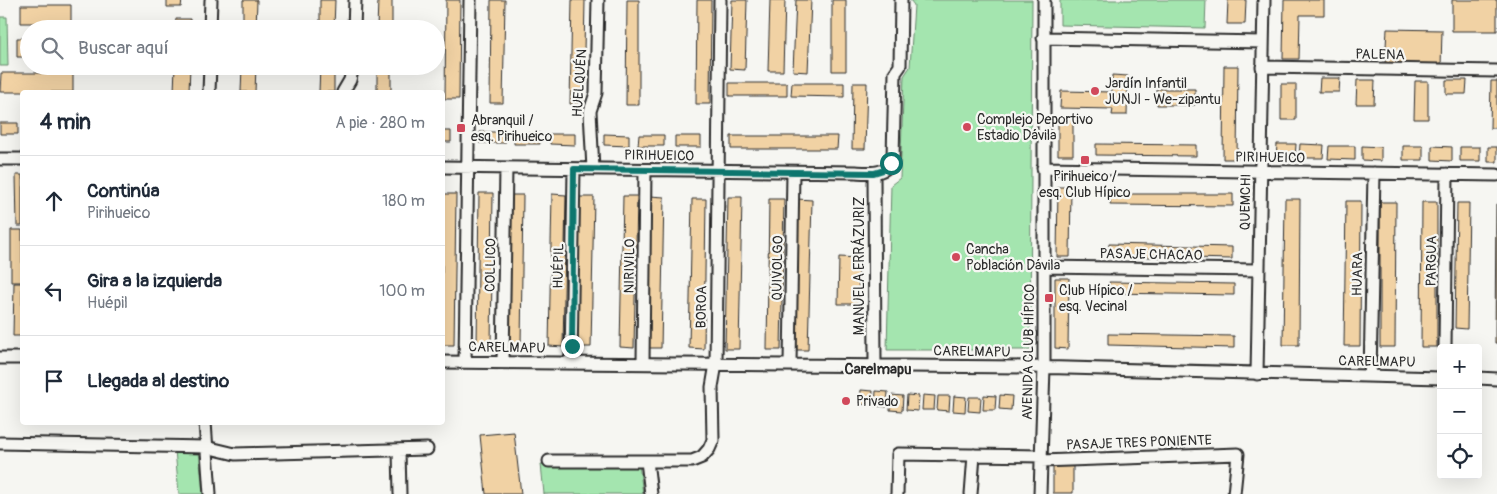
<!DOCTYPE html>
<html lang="es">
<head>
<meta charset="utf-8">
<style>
  :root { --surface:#fff; --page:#f2f2f3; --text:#1f2937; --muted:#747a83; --line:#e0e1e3 }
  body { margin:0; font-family:Pangolin,sans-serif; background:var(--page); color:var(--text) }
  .controls { position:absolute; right:15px; bottom:15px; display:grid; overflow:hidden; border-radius:5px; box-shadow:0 5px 20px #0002 }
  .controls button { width:45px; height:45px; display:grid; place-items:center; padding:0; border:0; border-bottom:1px solid var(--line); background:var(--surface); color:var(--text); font:25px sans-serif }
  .stop { position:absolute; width:15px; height:15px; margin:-11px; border:4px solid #0f766e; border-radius:50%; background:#fff }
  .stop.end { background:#0f766e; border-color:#fff; box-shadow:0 1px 5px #0008 }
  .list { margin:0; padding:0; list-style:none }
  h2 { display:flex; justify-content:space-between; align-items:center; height:65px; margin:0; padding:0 20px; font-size:21px }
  h2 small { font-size:16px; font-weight:400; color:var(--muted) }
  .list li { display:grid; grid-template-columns:32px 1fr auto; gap:15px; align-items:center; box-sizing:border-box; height:90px; padding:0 20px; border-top:1px solid var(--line) }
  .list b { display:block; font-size:19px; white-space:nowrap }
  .list p { margin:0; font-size:16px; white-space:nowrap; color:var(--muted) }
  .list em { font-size:16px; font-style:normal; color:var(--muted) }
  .icon { flex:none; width:28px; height:28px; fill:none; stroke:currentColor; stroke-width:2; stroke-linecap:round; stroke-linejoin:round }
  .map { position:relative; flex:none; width:1497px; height:494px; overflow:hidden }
  .search { position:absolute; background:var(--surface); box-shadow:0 5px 20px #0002; left:20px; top:20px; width:425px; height:55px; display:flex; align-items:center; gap:12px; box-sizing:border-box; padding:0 18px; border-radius:28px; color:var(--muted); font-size:19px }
  .panel { position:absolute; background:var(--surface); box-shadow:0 5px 20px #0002; left:20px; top:90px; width:425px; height:335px; border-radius:5px }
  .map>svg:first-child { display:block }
  .green { fill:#a4e5af; stroke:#68886d }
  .building { fill:#f1d2a4; stroke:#2b2b2b }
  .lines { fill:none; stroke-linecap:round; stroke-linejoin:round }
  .minor-casing { stroke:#2b2b2b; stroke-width:15 }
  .minor { stroke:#f6f6f2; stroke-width:11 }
  .route { stroke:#0f766e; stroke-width:6 }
  .poi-dot { fill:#d1495b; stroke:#f6f6f2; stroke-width:2 }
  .labels { text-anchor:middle; stroke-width:4.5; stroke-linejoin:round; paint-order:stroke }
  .street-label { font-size:14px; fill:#2b2b2b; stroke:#f6f6f2 }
  .poi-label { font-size:14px; fill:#2b2b2b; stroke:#f6f6f2; text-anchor:start }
  .neighbourhood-label { font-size:15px; font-weight:bold; fill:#2b2b2b; stroke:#f6f6f2 }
</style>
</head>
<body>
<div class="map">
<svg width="1497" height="494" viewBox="0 0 1497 494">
  <rect width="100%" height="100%" fill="#f6f6f2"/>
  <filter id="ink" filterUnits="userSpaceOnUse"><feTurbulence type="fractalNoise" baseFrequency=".02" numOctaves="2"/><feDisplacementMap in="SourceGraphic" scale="10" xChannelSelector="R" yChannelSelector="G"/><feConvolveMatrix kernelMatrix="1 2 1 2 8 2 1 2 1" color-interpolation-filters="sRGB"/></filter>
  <g filter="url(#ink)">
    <path class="green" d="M910,0H1032L1030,350H887L891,185L900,178L904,76L910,67L914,5Z
      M1060,0H1206L1205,28L1060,25Z
      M0,17H7L8,66H0Z
      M175,450L199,451L203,494H179Z
      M541,464H639L643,494H544Z"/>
    <path class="building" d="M167,0H182L181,7H167Z
      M243,0H257L256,29H243Z
      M320,0H335L334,29H320Z
      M378,0H392V29H377Z
      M446,0H460L459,99H445Z
      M491,0H505L503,103H490Z
      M572,0H585L583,104H570Z
      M627,0H639V105H626Z
      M697,0H711L710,104H696Z
      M732,0H747L745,70L730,69Z
      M770,0H785L783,71H768Z
      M796,0H811L808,72L793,71Z
      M832,0H846V71H832Z
      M1228,0H1246L1245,24H1227Z
      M1284,0H1324V15H1300L1299,59H1283Z
      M1452,0H1497V31H1452Z
      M21,5H71V23H21Z
      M176,19H190V29H175Z
      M1387,29L1442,30L1441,67L1385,65Z
      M17,38H29V57H17Z
      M175,66H190L189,92H174Z
      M242,66H256L255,92H241Z
      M320,66H334V92H319Z
      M377,66H391V92H377Z
      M1224,66H1238L1237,159H1223Z
      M1,73H73V92H0Z
      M1112,75L1128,76L1127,115H1112L1113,109L1060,108L1061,91L1112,92Z
      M1320,78H1340L1339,92H1319Z
      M1357,80H1375L1374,104H1356Z
      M1446,80H1467L1466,94H1446Z
      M1415,81H1428V119H1414Z
      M1491,81H1497V128H1490Z
      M729,83H787V96H729Z
      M792,83H844V97L791,96Z
      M853,83H867L865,149H852Z
      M1281,84H1296V120H1281Z
      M1157,89H1195V105H1157Z
      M1058,117H1073V155H1058Z
      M0,123H18V134H0Z
      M442,131H451V142H442Z
      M480,132H505V143H479Z
      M515,133H540V144H514Z
      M550,134H575V145L550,144Z
      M604,134L629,135V146L604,145Z
      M639,135H664V146H638Z
      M675,136H701V147H675Z
      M731,136H838L837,149H731Z
      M1096,144L1196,145V156L1096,155Z
      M1277,144H1296L1295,158H1276Z
      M1300,144L1324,145L1323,158H1299Z
      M1329,146H1355V160L1328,159Z
      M1362,146L1381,147V161L1362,160Z
      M1403,146H1423V160H1403Z
      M1432,146L1452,147V161L1432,160Z
      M1460,147H1480V161H1460Z
      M1488,147H1497V162H1488Z
      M16,175H22V226H17Z
      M1058,187H1071L1070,257H1057Z
      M479,193H493L491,346L477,345Z
      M442,194H456L454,345H442Z
      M552,194L566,195L563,347L549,346Z
      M1111,194H1233V206L1110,205Z
      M509,195H523L521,346H507Z
      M623,196H637L634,348L620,347Z
      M650,196L664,197L661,348H647Z
      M579,197H594L591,347H577Z
      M728,197H742L739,349H725Z
      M692,199H706L704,349L689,348Z
      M769,199H784L781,350H767Z
      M797,199L812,200L808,350H794Z
      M1285,199H1300L1299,345H1283Z
      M1346,201H1361L1360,346H1344Z
      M1380,202H1396L1395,347H1380Z
      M1422,202H1437V347H1421Z
      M1457,203H1469L1467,329L1455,328Z
      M1496,204H1497V343H1495Z
      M11,230H22V282H11Z
      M1109,244L1232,247V259L1109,256Z
      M839,257L859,258L858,304H838Z
      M1055,278H1069L1068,349L1055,348Z
      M1109,282L1234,284V295L1109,293Z
      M14,283H22V336H13Z
      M1108,334L1234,336V348L1108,345Z
      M861,390L873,391L872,405L860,404Z
      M876,391L888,392L887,407L875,406Z
      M891,395L903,396L902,411L890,410Z
      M907,395L919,396L918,411L906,410Z
      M923,395L935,396L934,410H922Z
      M984,395L996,396L995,410H983Z
      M1000,395L1012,396L1011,410L999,409Z
      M938,396H950L949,411L937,410Z
      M954,396L966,397L965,412L953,411Z
      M969,397H981L980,412L968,411Z
      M514,432L521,494H486L480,435Z
      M1053,465H1073V493H1053Z"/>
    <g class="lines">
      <defs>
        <path id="minor" d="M210,29L211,0
          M354,29L355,0
          M1043,38L1263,42
          M1262,67L1497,71
          M209,92L210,66
          M343,92L350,80L353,66
          M0,159H22
          M442,167L856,172C872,173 888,175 893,157L895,73L900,66L901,0
          M1043,168L1497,175
          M593,169L590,111L596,93L598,0
          M874,173L875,365
          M1043,267L1259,270
          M1445,348L1447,174
          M0,358H22
          M442,362L1031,367L1441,378
          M465,362L470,0
          M503,362L506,168
          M571,363L574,169
          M643,363L645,170
          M790,365L793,172
          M1257,374L1264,0
          M1370,376L1374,173
          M1478,378L1497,379
          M205,422L210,494
          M0,443L206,447L235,454L427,449
          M399,450L400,494
          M549,461H692L702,457L709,449L713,440L712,387L716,364L720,0
          M647,461L651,494
          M1041,461L1238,454L1234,494
          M897,494L898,454L1041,456
          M971,494L974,455
          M1040,494L1044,367V0"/>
      </defs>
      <use href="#minor" class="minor-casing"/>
      <use href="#minor" class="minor"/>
    </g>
  </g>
  <g class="lines" filter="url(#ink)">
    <path class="route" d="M572,346L574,169L874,173L887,169L891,163"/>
  </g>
  <g class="poi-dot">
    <circle cx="1095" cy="91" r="5"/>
    <circle cx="967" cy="127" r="5"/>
    <rect x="456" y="123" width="10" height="10" rx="2.5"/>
    <rect x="1080" y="155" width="10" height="10" rx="2.5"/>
    <circle cx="956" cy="257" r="5"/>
    <rect x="1044" y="293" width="10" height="10" rx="2.5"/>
    <circle cx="846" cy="401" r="5"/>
  </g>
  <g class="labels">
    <g class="street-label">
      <text transform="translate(1380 54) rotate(1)" y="5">PALENA</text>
      <text transform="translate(579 83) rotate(-86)" y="5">HUELQUÉN</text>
      <text transform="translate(659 155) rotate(1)" y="5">PIRIHUEICO</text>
      <text transform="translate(1270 157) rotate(1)" y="5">PIRIHUEICO</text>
      <text transform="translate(1245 202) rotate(-89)" y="5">QUEMCHI</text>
      <text transform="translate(1151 254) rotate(1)" y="5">PASAJE CHACAO</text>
      <text transform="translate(1431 261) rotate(-89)" y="5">PARGUA</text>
      <text transform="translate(490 265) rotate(-89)" y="5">COLLICO</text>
      <text transform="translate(558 266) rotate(-89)" y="5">HUÉPIL</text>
      <text transform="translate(629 266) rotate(-89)" y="5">NIRIVILO</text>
      <text transform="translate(859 266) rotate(-90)" y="5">MANUELA ERRÁZURIZ</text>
      <text transform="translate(777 268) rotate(-89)" y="5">QUIVOLGO</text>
      <text transform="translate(1357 274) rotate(-89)" y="5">HUARA</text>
      <text transform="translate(701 307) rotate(-89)" y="5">BOROA</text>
      <text transform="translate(507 347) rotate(1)" y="5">CARELMAPU</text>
      <text transform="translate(972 351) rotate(1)" y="5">CARELMAPU</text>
      <text transform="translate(1028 352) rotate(-89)" y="5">AVENIDA CLUB HÍPICO</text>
      <text transform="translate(1377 361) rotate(1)" y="5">CARELMAPU</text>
      <text transform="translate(1139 442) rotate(-2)" y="5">PASAJE TRES PONIENTE</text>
    </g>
    <g class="poi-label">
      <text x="1105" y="88">Jardín Infantil<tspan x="1105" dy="16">JUNJI - We-zipantu</tspan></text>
      <text x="977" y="124">Complejo Deportivo<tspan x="977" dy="16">Estadio Dávila</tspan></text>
      <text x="471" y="125">Abranquil /<tspan x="471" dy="16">esq. Pirihueico</tspan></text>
      <text x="1085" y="181" text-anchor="middle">Pirihueico /<tspan x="1085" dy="16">esq. Club Hípico</tspan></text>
      <text x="966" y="254">Cancha<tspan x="966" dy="16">Población Dávila</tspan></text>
      <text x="1059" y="295">Club Hípico /<tspan x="1059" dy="16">esq. Vecinal</tspan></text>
      <text x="856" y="406">Privado</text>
    </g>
    <g class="neighbourhood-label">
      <text x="878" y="374">Carelmapu</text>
    </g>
  </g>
</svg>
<div class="controls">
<button>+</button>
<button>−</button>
<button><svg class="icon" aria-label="locate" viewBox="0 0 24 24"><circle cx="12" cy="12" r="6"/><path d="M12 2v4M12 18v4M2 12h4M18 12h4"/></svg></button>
</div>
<div class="stop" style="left:891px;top:163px"></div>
<div class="stop end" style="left:572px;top:346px"></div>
<div class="search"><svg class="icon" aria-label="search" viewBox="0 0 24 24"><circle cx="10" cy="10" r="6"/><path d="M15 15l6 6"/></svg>Buscar aquí</div>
<section class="panel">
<h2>4 min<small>A pie · 280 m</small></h2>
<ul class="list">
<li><svg class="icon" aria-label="ahead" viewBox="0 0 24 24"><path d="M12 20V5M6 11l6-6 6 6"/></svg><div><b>Continúa</b><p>Pirihueico</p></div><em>180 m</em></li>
<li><svg class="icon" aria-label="left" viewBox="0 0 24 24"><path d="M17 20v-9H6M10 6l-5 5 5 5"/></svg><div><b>Gira a la izquierda</b><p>Huépil</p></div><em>100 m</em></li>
<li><svg class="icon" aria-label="arrive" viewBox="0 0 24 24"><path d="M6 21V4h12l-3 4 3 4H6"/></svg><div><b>Llegada al destino</b></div></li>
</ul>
</section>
</div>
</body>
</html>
